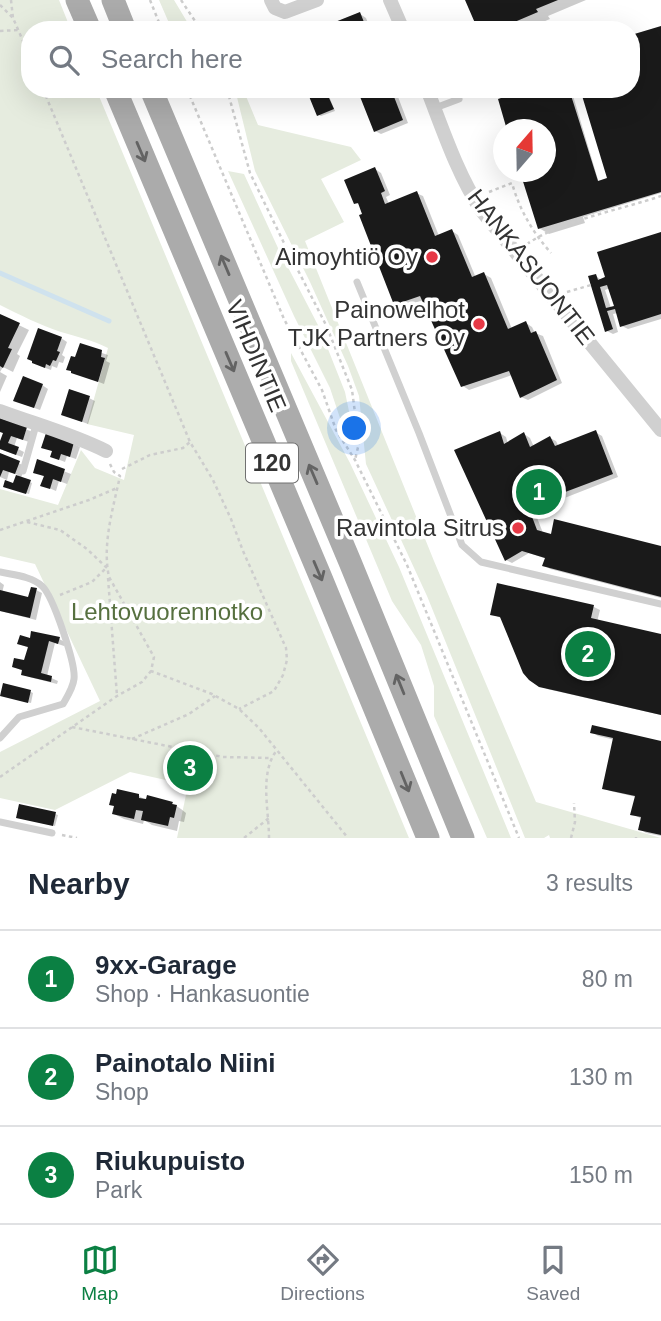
<!DOCTYPE html>
<html lang="en">
<head>
<meta charset="utf-8">
<style>
  :root { --surface:#fff; --page:#f6f6f7; --text:#1f2937; --muted:#747a83; --line:#e0e1e3; --accent:#0b8043 }
  body { margin:0; font-family:Helvetica,sans-serif; background:var(--page); color:var(--text) }
  .compass { position:absolute; left:493px; top:119px; width:63px; height:63px; border-radius:50%; background:var(--surface); box-shadow:0 7px 28px #0002; rotate:20deg }
  .you { position:absolute; left:355px; top:429px; width:24px; height:24px; margin:-18px; border:5px solid #fff; border-radius:50%; background:#1a73e8; box-shadow:0 0 0 10px #1a73e833 }
  .badge { display:grid; place-items:center; width:46px; height:46px; border-radius:50%; background:var(--accent); color:#fff; font-size:23px; font-weight:700 }
  .pin { position:absolute; translate:-50% -50%; border:4px solid #fff; box-shadow:0 2px 7px #0006 }
  .list { margin:0; padding:0; list-style:none }
  h2 { display:flex; justify-content:space-between; align-items:center; height:91px; margin:0; padding:0 28px; font-size:30px }
  h2 small { font-size:23px; font-weight:400; color:var(--muted) }
  .list li { display:grid; grid-template-columns:46px 1fr auto; gap:21px; align-items:center; box-sizing:border-box; height:98px; padding:0 28px; border-top:2px solid var(--line) }
  .list b { display:block; font-size:26px; white-space:nowrap }
  .list p { margin:0; font-size:23px; white-space:nowrap; color:var(--muted) }
  .list em { font-size:23px; font-style:normal; color:var(--muted) }
  .icon { flex:none; width:38px; height:38px; fill:none; stroke:currentColor; stroke-width:2; stroke-linecap:round; stroke-linejoin:round }
  .map { position:relative; flex:none; width:661px; height:838px; overflow:hidden }
  .search { position:absolute; background:var(--surface); box-shadow:0 7px 28px #0002; left:21px; right:21px; top:21px; height:77px; display:flex; align-items:center; gap:18px; box-sizing:border-box; padding:0 24px; border-radius:28px; color:var(--muted); font-size:26px }
  .sheet { height:385px; background:var(--surface) }
  nav { display:flex; justify-content:space-around; align-items:center; box-sizing:border-box; height:98px; border-top:2px solid var(--line); background:var(--surface); font-size:19px; color:var(--muted) }
  nav a { display:grid; justify-items:center; gap:4px }
  nav .on { color:var(--accent) }
  .map>svg:first-child { display:block }
  .green { fill:#e6ecdf }
  .shadow { fill:#0003; fill-rule:evenodd }
  .lines { fill:none; stroke-linecap:round; stroke-linejoin:round }
  .stream { stroke:#cfe2ee; stroke-width:5 }
  .building { fill:#1a1a1a; fill-rule:evenodd }
  .path { stroke:#cdcdcd; stroke-width:2.5; stroke-dasharray:3.5 3.5; stroke-linecap:butt }
  .lane { stroke:#d0d0d0; stroke-width:7 }
  .street { stroke:#d0d0d0; stroke-width:14 }
  .primary { stroke:#ababab; stroke-width:23 }
  .oneway { stroke:#636363 }
  .poi-dot { fill:#e63946; stroke:#fff; stroke-width:2.5 }
  .labels { text-anchor:middle; stroke-width:7; stroke-linejoin:round; paint-order:stroke }
  .shield { fill:#fff; stroke:#707070; stroke-width:2 }
  .shield-label { font-size:23px; font-weight:bold; fill:#333 }
  .poi-label { font-size:24px; fill:#333; stroke:#fff; text-anchor:end }
  .street-label { font-size:24px; fill:#333; stroke:#fff }
  .park-label { font-size:24px; fill:#56703f; stroke:#fff }
</style>
</head>
<body>
<div class="map">
<svg width="661" height="838" viewBox="0 0 661 838">
  <rect width="100%" height="100%" fill="#fff"/>
  <path class="green" d="M0,0H59L71,30H30V89H96L409,838H177L188,785L130,772L55,810L0,798V752L100,701L35,564L0,556V489L58,505L81,450L95,468L124,480L134,435L87,424L108,348C92,340 78,337 61,332C40,325 20,315 0,305Z
    M159,0H174L192,30H172Z
    M235,89H243L258,125L351,147L361,160L321,179L344,222L305,241L434,561L536,802L661,838H550L549,835L544,838H525L427,596L366,464L359,396L348,366L310,282L255,171Z
    M228,171L244,174L278,248L320,329L345,392L351,421L348,434L340,418L330,388L294,316Z
    M291,353L350,463L399,567L511,838H487L434,716V686L421,645L392,601L291,361Z"/>
  <path class="shadow" d="M467,0H586L548,16L550,19L524,30H480Z
    M360,14L366,18L371,30H334Z
    M661,28V193L583,217L585,223L549,234L539,228L522,172H546V130L534,89H571L599,183L609,180L631,89Z
    M308,89H326L335,111L321,116L319,115Z
    M358,89H395L408,123L381,134L375,131Z
    M375,169L381,173L390,195L386,197L389,204L416,193L423,196L439,236L452,231L458,235L476,278L484,274L491,278L512,329L526,323L532,327L535,333L543,336L562,383L528,400L521,397L512,375L469,390L463,386L424,300L402,308L396,304L364,215L361,205L356,203Z
    M661,234V319L628,329L622,326L618,313L613,314L618,332L613,334L607,331L595,275L601,280ZM610,288L616,307L611,308L605,290Z
    M0,316L29,330L17,354L20,356L13,372L3,367L0,372L7,376L0,392Z
    M61,338L67,342L62,355L65,357L63,363L59,362L57,368L52,366L51,370L40,366Z
    M81,346L108,355L106,361L110,363L104,384L73,372Z
    M42,385L48,389L40,410L21,403Z
    M89,398L95,401L88,424L69,417Z
    M1,420L33,432L29,442L17,438L14,447L24,452L22,457L0,449V442L4,434L0,431Z
    M595,432L602,436L618,477L534,510L543,533L661,548V598L550,569L544,565L547,559L529,553L512,563L506,560L500,433L506,437L508,444L524,434L530,438L534,447L550,438L556,441L559,447Z
    M74,444L80,447L76,459L67,456L65,462L52,457L54,452L43,447Z
    M0,455L25,466L21,478L32,483L29,494L7,487L14,485L18,475L9,472L7,480L0,477Z
    M38,461L71,474L67,484L59,481L56,491L49,488L45,477L35,472Z
    M0,582L4,585L2,593L30,600L36,590L42,593L36,620L0,611Z
    M499,585L594,607L600,610L597,622L661,636V715L547,689L540,685L503,619L492,614Z
    M59,639L65,642L64,646L55,643L47,676L58,681L57,684L29,677L23,674V671L14,667L26,662L29,648L19,644L31,640Z
    M31,692L33,693L31,703L4,696Z
    M592,732L661,742V836L646,833L640,829L642,819L632,814L636,797L610,791L604,788L615,740L598,736Z
    M139,796L147,801L172,803L181,809L186,813L184,822L179,821L177,831L152,825L144,820L143,824L124,819L114,814Z
    M55,814L58,815L55,826L20,818Z"/>
  <g class="lines">
    <path class="stream" d="M0,273L109,321"/>
  </g>
  <path class="building" d="M465,0H558L536,9L538,12L496,30H478Z
    M360,12L367,30H332L330,24Z
    M661,26V192L538,229L520,172H546V130H507L498,99L528,89H569L598,181L607,178L580,89H631V35Z
    M306,89H325L334,109L317,116Z
    M357,89H391L403,120L374,132Z
    M375,167L385,191L381,193L385,204L417,191L435,236L452,229L472,277L484,272L508,329L526,321L531,333L536,331L557,380L520,398L509,371L461,387L420,296L394,305L359,215L362,214L358,203L354,204L344,180Z
    M661,232V314L620,327L615,309L607,311L613,329L605,332L588,276L596,274L598,280L605,277L597,252ZM607,285L614,306L606,308L600,287Z
    M0,314L20,323L8,348L12,349L3,368L0,366Z
    M38,328L62,337L57,351L60,352L56,361L53,360L50,366L46,364L45,368L32,363V361L27,359Z
    M80,343L102,350L101,357L105,358L98,382L71,373V371L66,370L71,356L75,357Z
    M23,376L43,384L34,408L13,401Z
    M69,389L90,396L82,422L61,415Z
    M0,418L27,427L23,440L11,436L8,443L19,447L16,455L0,449V441L3,433L0,432Z
    M596,430L613,474L528,506L537,530L551,534L554,519L661,546V597L542,566L545,558L522,551L505,561L454,450L500,431L504,444L524,432L530,447L550,436L555,446Z
    M46,433L74,442L70,457L61,454L59,460L50,457L52,451L41,448Z
    M0,453L20,461L15,474L3,470L0,477Z
    M37,459L65,469L61,482L53,479L50,489L40,486L44,476L33,473Z
    M16,475L31,480L26,494L3,487L5,480L13,483Z
    M497,583L594,605L591,618L661,634V715L557,691L539,687L529,680L523,673L500,617L490,615Z
    M31,587L37,588L30,618L0,611V590L28,597Z
    M31,631L60,637L58,644L49,641L41,673L52,676L51,682L21,675L22,670L12,667L14,658L24,660L28,647L17,644L20,635L30,638Z
    M3,683L31,690L28,703L0,696Z
    M592,725L661,741V835L638,830L641,817L630,815L635,796L602,789L613,738L590,733Z
    M117,789L139,794V798L146,799L147,795L173,802L172,804L177,805L174,818L170,817L168,826L141,820L143,811L136,810L134,819L112,814L114,806L109,805L112,793L116,794Z
    M19,804L56,812L53,826L16,818Z"/>
  <g class="lines">
    <path class="path" d="M11,0L13,18
      M150,0L162,30
      M181,0L201,30
      M0,5L13,18L30,57
      M0,31L18,30
      M43,89L190,442L213,480L231,519L243,551L286,648L287,660L283,675L274,691L239,709
      M187,89L284,319L322,390L336,430L355,460L407,565L519,838
      M227,89L250,173L284,243L326,325L352,390L359,443L355,460
      M489,192L512,183C520,211 532,231 551,253
      M527,244C562,220 620,210 661,196
      M567,292L591,285
      M110,464L114,472L120,476C113,509 102,544 109,577L154,657L151,671L212,694L239,709L259,728L348,838
      M122,469L150,455L183,448L190,442
      M27,522L60,530L87,549L107,568
      M0,530L89,500L117,488
      M108,578L117,696
      M60,595L92,582L107,567
      M72,727L223,757L270,758
      M132,739L189,714L215,696
      M0,777L117,696L142,682L151,671
      M62,835L77,838
      M636,837V838
      M244,838L269,818
      M269,838C269,810 259,773 277,750
      M571,838L575,822L574,803"/>
    <path class="lane" d="M435,108L459,99
      M357,282L419,433L462,545L481,562L661,604
      M23,471L36,425
      M0,572C13,575 31,576 42,586C53,596 76,664 74,679C73,688 67,697 63,704L19,717L0,738
      M0,822L52,833"/>
    <path class="street" d="M271,0L275,8L285,12L317,0
      M390,0L403,30
      M427,89C443,130 457,173 481,210L661,430
      M0,411C35,424 72,434 106,451"/>
    <path class="primary" d="M77,0L90,30
      M113,0L125,30
      M115,89L321,578L428,838
      M151,89L350,562L463,838"/>
  </g>
  <defs><path id="oneway-shaft" d="M-6 0H5M1.5-3L5.5 0L1.5 3" fill="none" stroke-width="1.6" stroke-linecap="round" stroke-linejoin="round" transform="scale(1.75)"/></defs>
  <g class="oneway">
    <use href="#oneway-shaft" transform="translate(141 152) rotate(67)"/>
    <use href="#oneway-shaft" transform="translate(225 265) rotate(-113)"/>
    <use href="#oneway-shaft" transform="translate(230 362) rotate(67)"/>
    <use href="#oneway-shaft" transform="translate(313 474) rotate(-113)"/>
    <use href="#oneway-shaft" transform="translate(318 571) rotate(67)"/>
    <use href="#oneway-shaft" transform="translate(400 684) rotate(-112)"/>
    <use href="#oneway-shaft" transform="translate(405 782) rotate(68)"/>
  </g>
  <g class="poi-dot">
    <circle cx="432" cy="257" r="7"/>
    <circle cx="479" cy="324" r="7"/>
    <circle cx="518" cy="528" r="7"/>
  </g>
  <g class="labels">
    <rect class="shield" x="246" y="443.5" width="52" height="39" rx="5"/>
    <g class="shield-label">
      <text x="272" y="471">120</text>
    </g>
    <g class="poi-label">
      <text x="418" y="265">Aimoyhtiö Oy</text>
      <text x="465" y="318">Painowelhot<tspan x="465" dy="28">TJK Partners Oy</tspan></text>
      <text x="504" y="536">Ravintola Sitrus</text>
    </g>
    <g class="street-label">
      <text transform="translate(531 267) rotate(52)" y="8">HANKASUONTIE</text>
      <text transform="translate(256 356) rotate(67)" y="8">VIHDINTIE</text>
    </g>
    <g class="park-label">
      <text x="167" y="620">Lehtovuorennotko</text>
    </g>
  </g>
</svg>
<svg class="compass" viewBox="-18 -18 36 36"><path d="M0-13l5 13h-10z" fill="#e53935"/><path d="M0 13l5-13h-10z" fill="#747a83"/></svg>
<div class="you"></div>
<div class="pin badge" style="left:539px;top:492px">1</div>
<div class="pin badge" style="left:588px;top:654px">2</div>
<div class="pin badge" style="left:190px;top:768px">3</div>
<div class="search"><svg class="icon" aria-label="search" viewBox="0 0 24 24"><circle cx="10" cy="10" r="6"/><path d="M15 15l6 6"/></svg>Search here</div>
</div>
<section class="sheet">
<h2>Nearby<small>3 results</small></h2>
<ul class="list">
<li><span class="badge">1</span><div><b>9xx-Garage</b><p>Shop · Hankasuontie</p></div><em>80 m</em></li>
<li><span class="badge">2</span><div><b>Painotalo Niini</b><p>Shop</p></div><em>130 m</em></li>
<li><span class="badge">3</span><div><b>Riukupuisto</b><p>Park</p></div><em>150 m</em></li>
</ul>
</section>
<nav>
<a class="on"><svg class="icon" aria-label="map" viewBox="0 0 24 24"><path d="M3 6l6-2 6 2 6-2v14l-6 2-6-2-6 2zM9 4v14M15 6v14"/></svg>Map</a>
<a><svg class="icon" aria-label="directions" viewBox="0 0 24 24"><path d="M12 3l9 9-9 9-9-9zM9 14v-3h6M13 9l2 2-2 2"/></svg>Directions</a>
<a><svg class="icon" aria-label="saved" viewBox="0 0 24 24"><path d="M7 4h10v16l-5-4-5 4z"/></svg>Saved</a>
</nav>
</body>
</html>
